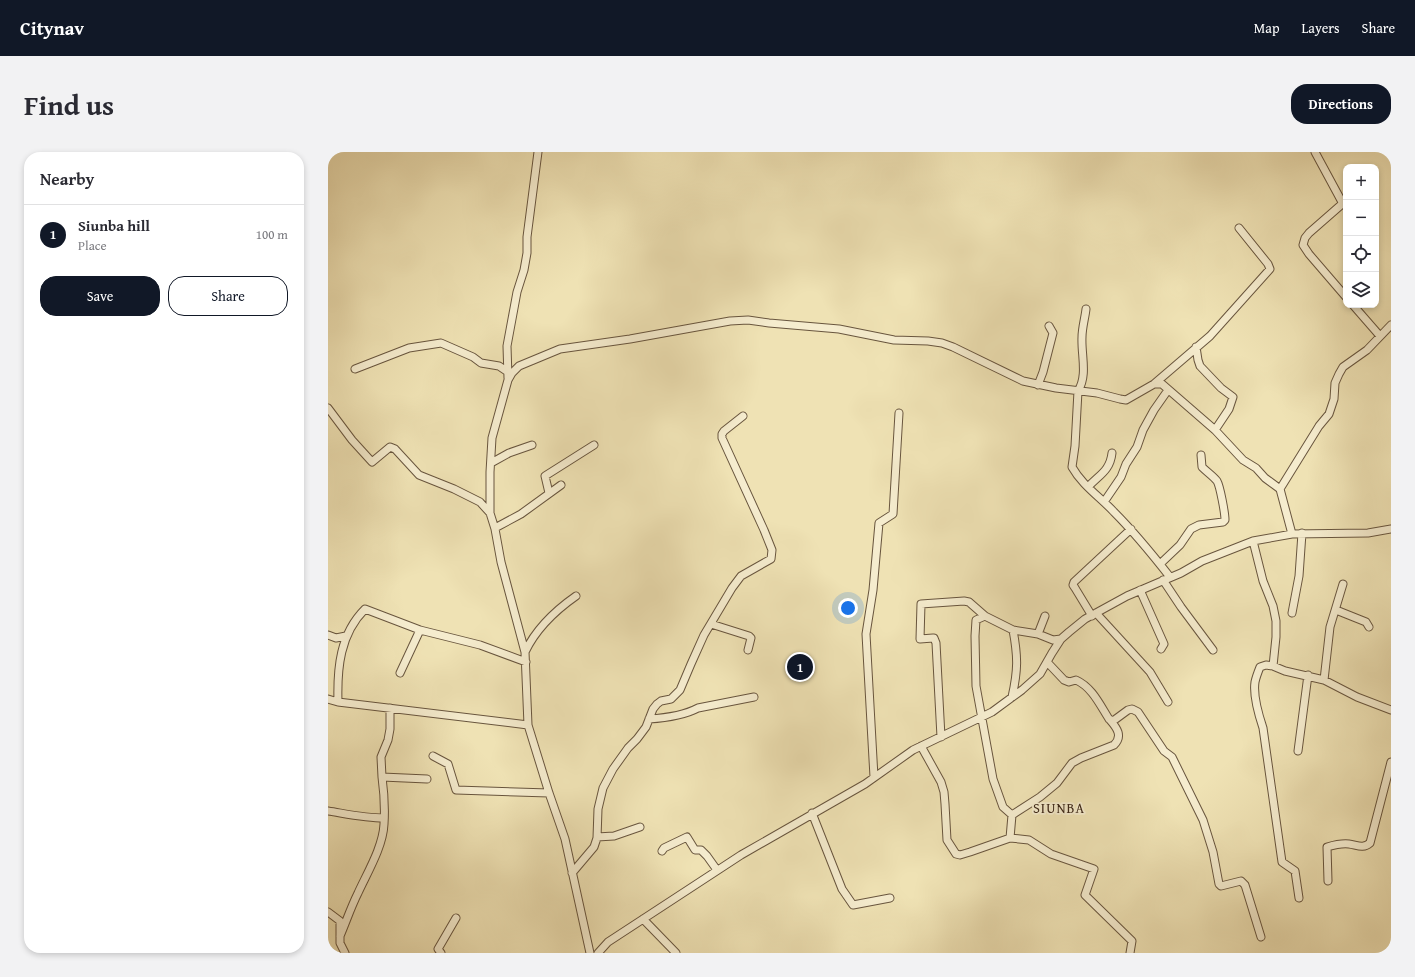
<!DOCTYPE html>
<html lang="en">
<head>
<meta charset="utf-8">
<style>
  :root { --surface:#fff; --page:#f2f2f3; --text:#2b2b33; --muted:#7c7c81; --line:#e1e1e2; --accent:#111827 }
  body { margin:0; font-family:"Gentium Book Plus",serif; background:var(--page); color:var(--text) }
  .controls { position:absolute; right:12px; top:12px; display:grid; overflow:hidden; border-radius:8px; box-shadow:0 2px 6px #0003 }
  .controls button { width:36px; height:36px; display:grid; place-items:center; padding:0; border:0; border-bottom:1px solid var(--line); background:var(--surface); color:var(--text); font:20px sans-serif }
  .you { position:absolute; left:520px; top:456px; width:14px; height:14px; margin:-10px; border:3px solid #fff; border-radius:50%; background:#1a73e8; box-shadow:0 0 0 6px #1a73e833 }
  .badge { display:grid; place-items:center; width:26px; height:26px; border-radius:50%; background:var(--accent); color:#fff; font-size:13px; font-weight:700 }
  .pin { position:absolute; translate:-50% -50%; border:2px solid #fff; box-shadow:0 1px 4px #0006 }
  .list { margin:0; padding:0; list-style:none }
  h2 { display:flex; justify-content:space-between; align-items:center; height:52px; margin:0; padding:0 16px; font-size:17px }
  h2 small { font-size:13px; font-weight:400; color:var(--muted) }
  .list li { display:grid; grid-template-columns:26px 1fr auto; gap:12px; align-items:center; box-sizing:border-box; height:60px; padding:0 16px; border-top:1px solid var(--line) }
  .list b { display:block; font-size:15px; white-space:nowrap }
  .list p { margin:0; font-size:13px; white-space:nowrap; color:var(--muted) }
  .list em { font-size:13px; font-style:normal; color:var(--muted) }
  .actions { display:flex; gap:8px; padding:12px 16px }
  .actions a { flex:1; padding:9px 0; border:1px solid var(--accent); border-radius:16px; text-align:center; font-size:14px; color:var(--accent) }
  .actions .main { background:var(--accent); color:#fff }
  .icon { flex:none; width:22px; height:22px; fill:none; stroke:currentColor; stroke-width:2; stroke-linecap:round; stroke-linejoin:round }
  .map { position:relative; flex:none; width:1063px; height:801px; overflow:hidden; border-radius:16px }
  header { display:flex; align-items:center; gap:24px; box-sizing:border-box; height:56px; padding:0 20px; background:var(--accent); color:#fff }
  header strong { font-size:19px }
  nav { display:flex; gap:22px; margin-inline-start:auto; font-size:14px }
  .intro { display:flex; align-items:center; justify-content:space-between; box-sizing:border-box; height:96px; padding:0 24px }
  h1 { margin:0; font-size:28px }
  .button { padding:10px 18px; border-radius:16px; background:var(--accent); color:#fff; font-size:14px; font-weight:700 }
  main { display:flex; gap:24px; padding:0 24px }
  aside { flex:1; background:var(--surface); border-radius:16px; box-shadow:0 2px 6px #0003 }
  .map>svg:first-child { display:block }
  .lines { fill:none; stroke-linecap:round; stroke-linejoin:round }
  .minor-casing { stroke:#68553e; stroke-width:9 }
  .minor { stroke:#f5ecce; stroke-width:7 }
  .labels { text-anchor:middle; stroke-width:3.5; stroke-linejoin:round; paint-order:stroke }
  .quarter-label { font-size:14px; letter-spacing:1px; fill:#3b2617; stroke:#f5ecce }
</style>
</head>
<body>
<header>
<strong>Citynav</strong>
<nav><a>Map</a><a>Layers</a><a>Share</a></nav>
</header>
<div class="intro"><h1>Find us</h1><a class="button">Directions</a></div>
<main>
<aside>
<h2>Nearby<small></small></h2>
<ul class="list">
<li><span class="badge">1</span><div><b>Siunba hill</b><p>Place</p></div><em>100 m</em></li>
</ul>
<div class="actions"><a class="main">Save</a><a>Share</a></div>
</aside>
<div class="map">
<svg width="1063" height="801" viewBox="0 0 1063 801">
  <rect width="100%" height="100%" fill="#efe2b4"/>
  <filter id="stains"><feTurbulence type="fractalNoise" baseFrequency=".005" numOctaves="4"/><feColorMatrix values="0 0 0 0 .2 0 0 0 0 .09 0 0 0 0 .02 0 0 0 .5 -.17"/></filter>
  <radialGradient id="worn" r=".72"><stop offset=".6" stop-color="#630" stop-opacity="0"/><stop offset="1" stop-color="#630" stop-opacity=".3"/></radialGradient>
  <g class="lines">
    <defs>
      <path id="minor" d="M987,0L1014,50L1013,53L981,81L977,86L975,93L981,102L1018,145
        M1025,153L1052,184
        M758,157C757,166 754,176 754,185C753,203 760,223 750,239L747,294L744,315C754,333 772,345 786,360C806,380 824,402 842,425
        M868,195L870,208L872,214L893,236L905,245L901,257L887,278
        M27,217L81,196L113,191L145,205L153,211L171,214L180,220
        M180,226L179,194L189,140L196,118L199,101V85L210,0
        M826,232H834L887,278L915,308L928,316L937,326L952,337
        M710,233L715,220L725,181L721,174
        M0,256L24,288L44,310L62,295L67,297L91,323L126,337L152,350L162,361
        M163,311L181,301L204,293
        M760,335C771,323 782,319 784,301
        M221,341L217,324L266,293
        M776,350L793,325L798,312L809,295L815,278L826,258L840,238
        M167,376L193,362L233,333
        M964,382L952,337L991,274L1001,262L1006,247L1007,231L1011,222L1015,215L1039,198L1063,173
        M925,389L935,429L945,454L948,469V485L945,514L938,513L932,515C930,520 928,525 927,530C925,543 931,564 935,576L954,710L967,719L971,746
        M832,412L852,393L863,377L871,373L895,370L897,368C897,361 892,334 889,329C885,324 879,320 874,315L873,303
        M835,428L853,455L885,498
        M812,438L836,492L833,497
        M1008,458L1038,470L1041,475
        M768,461L822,520L840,550
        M964,461L971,424L974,381
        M657,464L648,468L647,484L648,534L665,627L675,655L684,663L682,686
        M717,464L710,482L725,488L733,487
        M764,464L747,436L745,433L746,430L803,377
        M383,472L421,484L423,486L420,498
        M0,483L8,486L18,484
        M197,500C208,477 228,458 248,444
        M719,510L736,528L741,530L748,528C764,535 772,553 781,567L785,569L800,558L804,557L810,560L836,599L844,605L875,668L885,700L891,732L893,734L913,729L917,733L933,785
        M945,514L957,519L996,528L1029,545L1063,558
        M72,521L92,478
        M996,528L1002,475L1015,432
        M684,545C690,518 690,505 685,478
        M0,547L10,550L200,573
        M10,550C9,516 12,482 37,457L92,478L152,493L198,510
        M62,556V577L60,588L53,605L54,625L99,627
        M321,567C337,566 355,564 370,556L426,545
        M613,585L608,491L606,486H605L592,487L593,452L636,449L641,450L657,464L685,478L710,482
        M593,594L613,630L616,640L617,652L619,688L628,702L632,703L642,700L682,686L701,688L723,702L766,717L757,743L804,789L802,801
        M970,599L980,523
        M105,604L120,612L128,638L221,641
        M546,625L538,482L545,438L551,371L565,362L571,261
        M0,659C19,662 37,666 56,666
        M484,661L514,737L525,753L562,746
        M684,663L712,645L729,631L744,611L753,606L786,593C795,584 789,576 782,568
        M269,685L286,684L312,675
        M334,699L336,696L359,685L367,698H373L379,704L389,718
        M244,721L266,695L269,686L270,657L275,636L285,617L300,596L309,587L318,575L325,557L329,552L333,549L343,547L352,538L363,512L376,483L404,436L413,424L443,407L444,398L436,378L394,286V282L396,279L415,264
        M1000,729L999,695C1006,693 1013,691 1021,692C1029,693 1035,697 1042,691L1063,610
        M0,760L12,769V791L17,801
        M315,767L348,801
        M12,784C18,770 23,755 30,741C39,721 55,695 56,672C57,657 56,640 54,625
        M113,801L110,797L128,766
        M262,801L237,687L221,641L200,573L197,500L173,410L167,377L162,361V320L164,286L180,228L184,221L191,214L232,197L302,187L402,169L420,168L441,171L511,177L566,188L600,189L614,191L625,195L695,229L728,236L769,241L792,247L798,248L826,232L882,184L942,117L940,112L911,76
        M270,801L280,790L413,703L537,632L585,598L664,560L694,538L712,522L724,501L733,487L741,480L757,467L799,444L853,421L874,409L925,389L964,382L1040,381L1063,377"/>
    </defs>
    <use href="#minor" class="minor-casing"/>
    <use href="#minor" class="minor"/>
  </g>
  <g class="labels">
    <g class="quarter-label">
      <text x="731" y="661">SIUNBA</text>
    </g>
  </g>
  <rect width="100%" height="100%" filter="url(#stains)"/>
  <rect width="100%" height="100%" fill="url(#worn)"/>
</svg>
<div class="controls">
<button>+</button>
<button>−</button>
<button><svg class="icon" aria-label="locate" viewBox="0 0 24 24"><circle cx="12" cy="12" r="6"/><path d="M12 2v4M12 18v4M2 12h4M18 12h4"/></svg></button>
<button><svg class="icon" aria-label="layers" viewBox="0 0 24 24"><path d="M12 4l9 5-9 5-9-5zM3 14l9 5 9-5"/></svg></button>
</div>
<div class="you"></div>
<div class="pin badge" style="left:472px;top:515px">1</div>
</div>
</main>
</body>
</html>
